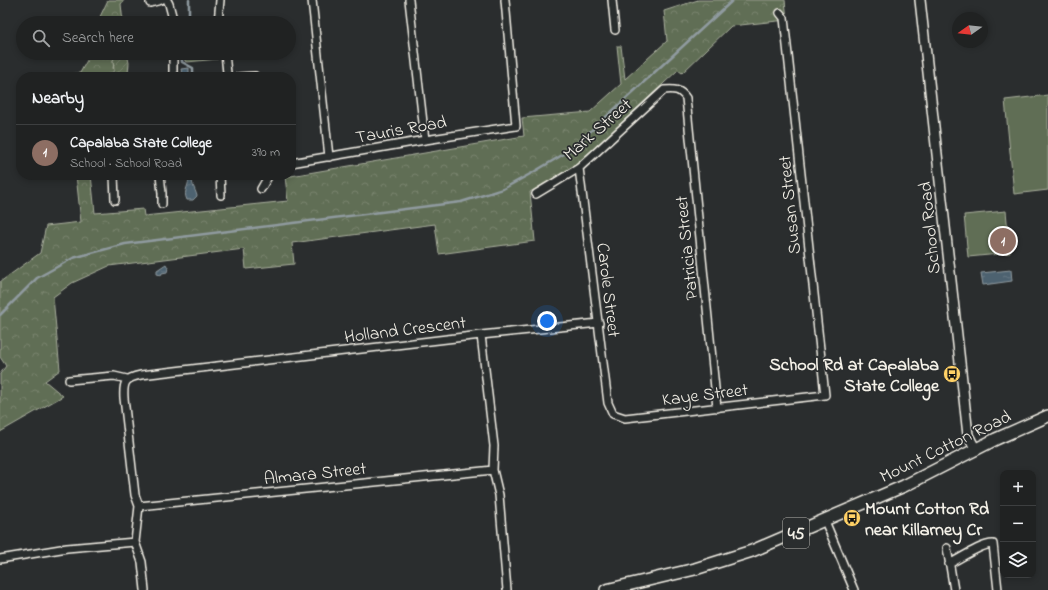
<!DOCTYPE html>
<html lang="en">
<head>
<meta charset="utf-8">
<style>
  :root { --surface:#202222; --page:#2d2f2f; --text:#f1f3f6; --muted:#a2a4a5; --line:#3d3f40; --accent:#ffd166 }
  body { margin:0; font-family:"Indie Flower",sans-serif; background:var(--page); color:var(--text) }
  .controls { position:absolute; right:12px; bottom:12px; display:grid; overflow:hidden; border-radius:8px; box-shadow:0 2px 6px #0003 }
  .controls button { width:36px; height:36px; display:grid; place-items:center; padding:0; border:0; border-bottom:1px solid var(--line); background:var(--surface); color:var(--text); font:20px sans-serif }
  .compass { position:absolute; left:952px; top:12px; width:36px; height:36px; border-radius:50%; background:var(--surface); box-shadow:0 2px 6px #0003; rotate:255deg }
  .you { position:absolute; left:547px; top:321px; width:14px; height:14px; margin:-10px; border:3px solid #fff; border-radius:50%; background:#1a73e8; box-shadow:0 0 0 6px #1a73e833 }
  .badge { display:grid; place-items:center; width:26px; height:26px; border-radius:50%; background:var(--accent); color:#fff; font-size:13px; font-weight:700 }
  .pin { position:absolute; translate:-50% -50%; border:2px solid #fff; box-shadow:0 1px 4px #0006 }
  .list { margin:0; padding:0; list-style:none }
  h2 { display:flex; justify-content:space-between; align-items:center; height:52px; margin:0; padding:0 16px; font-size:17px }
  h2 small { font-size:13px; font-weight:400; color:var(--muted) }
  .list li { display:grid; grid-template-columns:26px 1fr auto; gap:12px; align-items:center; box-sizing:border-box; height:56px; padding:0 16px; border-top:1px solid var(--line) }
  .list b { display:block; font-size:15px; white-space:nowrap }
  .list p { margin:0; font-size:13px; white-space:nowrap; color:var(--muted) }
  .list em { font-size:13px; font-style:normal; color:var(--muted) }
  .icon { flex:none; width:22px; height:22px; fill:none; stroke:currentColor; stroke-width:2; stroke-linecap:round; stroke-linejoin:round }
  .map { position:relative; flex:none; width:1048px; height:590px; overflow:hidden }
  .search { position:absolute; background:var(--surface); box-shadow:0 2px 6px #0003; left:16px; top:16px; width:280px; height:44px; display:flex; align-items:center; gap:10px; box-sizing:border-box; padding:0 14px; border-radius:22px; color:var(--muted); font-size:15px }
  .panel { position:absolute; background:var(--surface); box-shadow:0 2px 6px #0003; left:16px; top:72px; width:280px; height:108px; border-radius:16px }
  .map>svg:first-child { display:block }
  .forest { fill:url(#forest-crowns); stroke:#aab09e }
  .garden { fill:url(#garden-furrows); stroke:#aab09e }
  .pitch { fill:#616e55; stroke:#aab09e }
  .water { fill:url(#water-ripples); stroke:#909ba0 }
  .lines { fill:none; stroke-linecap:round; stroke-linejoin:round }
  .stream { stroke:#909ba0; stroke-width:2.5 }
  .street-casing { stroke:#f4f1e8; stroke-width:10 }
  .secondary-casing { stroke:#f4f1e8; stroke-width:12 }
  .primary-casing { stroke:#f4f1e8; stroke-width:14 }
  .street { stroke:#2a2d2e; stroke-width:7 }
  .secondary { stroke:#2a2d2e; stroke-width:9 }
  .primary { stroke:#2a2d2e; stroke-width:11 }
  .labels { text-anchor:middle; stroke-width:3.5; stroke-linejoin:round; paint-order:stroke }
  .shield { fill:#2a2d2e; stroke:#b7b6b0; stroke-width:1 }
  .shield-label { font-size:17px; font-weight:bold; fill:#f4f1e8 }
  .street-label { font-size:18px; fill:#f4f1e8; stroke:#2a2d2e }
  .poi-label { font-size:18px; font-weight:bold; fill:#f4f1e8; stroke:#2a2d2e; text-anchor:end }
</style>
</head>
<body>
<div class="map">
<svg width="1048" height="590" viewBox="0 0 1048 590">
  <defs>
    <pattern id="forest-crowns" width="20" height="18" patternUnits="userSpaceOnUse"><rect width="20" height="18" fill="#616e55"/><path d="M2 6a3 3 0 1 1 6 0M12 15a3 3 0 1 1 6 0" fill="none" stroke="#78836d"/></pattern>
    <pattern id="garden-furrows" width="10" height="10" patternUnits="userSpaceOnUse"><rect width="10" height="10" fill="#616e55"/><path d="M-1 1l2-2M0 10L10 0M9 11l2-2" fill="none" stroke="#78836d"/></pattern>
    <pattern id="water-ripples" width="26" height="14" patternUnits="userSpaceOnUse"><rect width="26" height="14" fill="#4d6270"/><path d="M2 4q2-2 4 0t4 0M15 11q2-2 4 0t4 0" fill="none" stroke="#677984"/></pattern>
  </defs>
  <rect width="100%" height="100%" fill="#2a2d2e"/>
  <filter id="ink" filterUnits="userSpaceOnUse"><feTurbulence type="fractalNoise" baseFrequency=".025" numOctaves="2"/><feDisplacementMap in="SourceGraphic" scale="8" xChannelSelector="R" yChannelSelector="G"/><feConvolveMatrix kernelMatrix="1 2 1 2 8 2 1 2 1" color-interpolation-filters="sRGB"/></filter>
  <g filter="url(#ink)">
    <path class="forest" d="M108,0H124L121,4L123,23H97Z
      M698,0H785L787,20L731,26L682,73L678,70L577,164L530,192L535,241L439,254L435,224L292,243L294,264L246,269L244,249L109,266L72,283L53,297L60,370L45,381L63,396L0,432V374L6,366L0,357V282L40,253L46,226L81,222L76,175H91L95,213L143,209L144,216L288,201L285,177L524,136L522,118L590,112L621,84L617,46H621L625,79L667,41L664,11Z
      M91,53H119L113,60L114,71L105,77H66L65,74L80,73Z"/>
    <path class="garden" d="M119,53H127L129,63L128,74L116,73L114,71L113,60Z"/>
    <path class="pitch" d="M184,53H219L220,56L218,59L187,62L185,61Z
      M1048,95V190L1014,194L1005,100Z
      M1006,211L1010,253L968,257L964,215Z"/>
    <path class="water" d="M189,68V77H183L181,69Z
      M188,175H193C190,183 195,188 197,196L193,200H187C182,190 191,186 188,175Z
      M166,264L168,268L167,272L162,273L161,275L157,274V270Z
      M1011,270L1012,281L983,285L981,273Z"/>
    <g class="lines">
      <path class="stream" d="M189,23V0
        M181,53L182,62L193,68V77
        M0,315L37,278L73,258L125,244L461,202L503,189L532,173L569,151L733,0"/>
      <defs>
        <path id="street" d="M167,0L169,4L174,23
          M312,0L329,157
          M409,0L425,140
          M612,0L615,30
          M150,3L161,0
          M218,23L220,0
          M173,53V77
          M225,77L227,73L225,53
          M238,77L255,76
          M291,163L425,140L516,126L505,0
          M579,168L608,403L613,414L625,418L825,395L784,18L780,13
          M114,175L115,200
          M160,175L162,193V204
          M220,175L221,195
          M261,189L269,175
          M536,194L579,168L664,90C674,89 680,89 686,98L717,408
          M481,335L599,323
          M69,380L114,376L127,379
          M139,506L493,470
          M825,521L854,590
          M947,548L954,590
          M0,559L67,548L135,542
          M949,564C961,558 981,544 993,544L998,590
          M145,590L142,562L135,542L139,506L135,495L124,398C123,382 125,378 141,375L481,335L494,446L493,470L499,495L507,590"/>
        <path id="secondary" d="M920,0L968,435L976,450"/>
        <path id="primary" d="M606,590L695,569L752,551L904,486L996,439L1048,416"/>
      </defs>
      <use href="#street" class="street-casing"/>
      <use href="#secondary" class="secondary-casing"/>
      <use href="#primary" class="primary-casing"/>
      <use href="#street" class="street"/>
      <use href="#secondary" class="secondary"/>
      <use href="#primary" class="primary"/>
    </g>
  </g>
  <defs>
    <symbol id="bus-disc" viewBox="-11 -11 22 22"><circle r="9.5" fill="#ffd166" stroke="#2a2d2e"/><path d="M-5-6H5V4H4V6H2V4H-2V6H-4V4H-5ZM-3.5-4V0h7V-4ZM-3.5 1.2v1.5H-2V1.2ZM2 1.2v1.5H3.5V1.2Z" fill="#111"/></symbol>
  </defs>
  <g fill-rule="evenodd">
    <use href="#bus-disc" x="942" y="364" width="20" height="20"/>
    <use href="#bus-disc" x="842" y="508" width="20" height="20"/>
  </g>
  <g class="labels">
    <rect class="shield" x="783" y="518" width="26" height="30" rx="3"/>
    <g class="shield-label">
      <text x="796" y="539">45</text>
    </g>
    <g class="street-label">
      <text transform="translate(401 129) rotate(-10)" y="6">Tauris Road</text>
      <text transform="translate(597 129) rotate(-41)" y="6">Mark Street</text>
      <text transform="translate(789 205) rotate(-96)" y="6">Susan Street</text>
      <text transform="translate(929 228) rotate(-96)" y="6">School Road</text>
      <text transform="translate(686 248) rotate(-96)" y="6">Patricia Street</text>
      <text transform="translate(609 290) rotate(83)" y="6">Carole Street</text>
      <text transform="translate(405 329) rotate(-7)" y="6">Holland Crescent</text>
      <text transform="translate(705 394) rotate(-7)" y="6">Kaye Street</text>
      <text transform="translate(945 446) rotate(-26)" y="6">Mount Cotton Road</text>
      <text transform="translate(315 473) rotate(-6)" y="6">Almara Street</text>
    </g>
    <g class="poi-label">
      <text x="939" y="370">School Rd at Capalaba<tspan x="939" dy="21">State College</tspan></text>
      <text x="865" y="514" text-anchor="start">Mount Cotton Rd<tspan x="865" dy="21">near Killarney Cr</tspan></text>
    </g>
  </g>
</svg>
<div class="controls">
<button>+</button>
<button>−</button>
<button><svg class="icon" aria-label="layers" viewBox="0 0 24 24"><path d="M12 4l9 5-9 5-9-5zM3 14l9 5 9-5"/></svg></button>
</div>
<svg class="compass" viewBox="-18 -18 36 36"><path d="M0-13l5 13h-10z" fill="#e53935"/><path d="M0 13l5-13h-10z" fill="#a2a4a5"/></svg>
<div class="you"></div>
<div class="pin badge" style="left:1003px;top:241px;background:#8d6e63">1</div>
<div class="search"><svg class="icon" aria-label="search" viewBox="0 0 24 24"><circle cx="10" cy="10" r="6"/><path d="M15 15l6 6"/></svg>Search here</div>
<section class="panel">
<h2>Nearby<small></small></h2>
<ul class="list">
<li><span class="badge" style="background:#8d6e63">1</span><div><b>Capalaba State College</b><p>School · School Road</p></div><em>390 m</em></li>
</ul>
</section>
</div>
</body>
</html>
